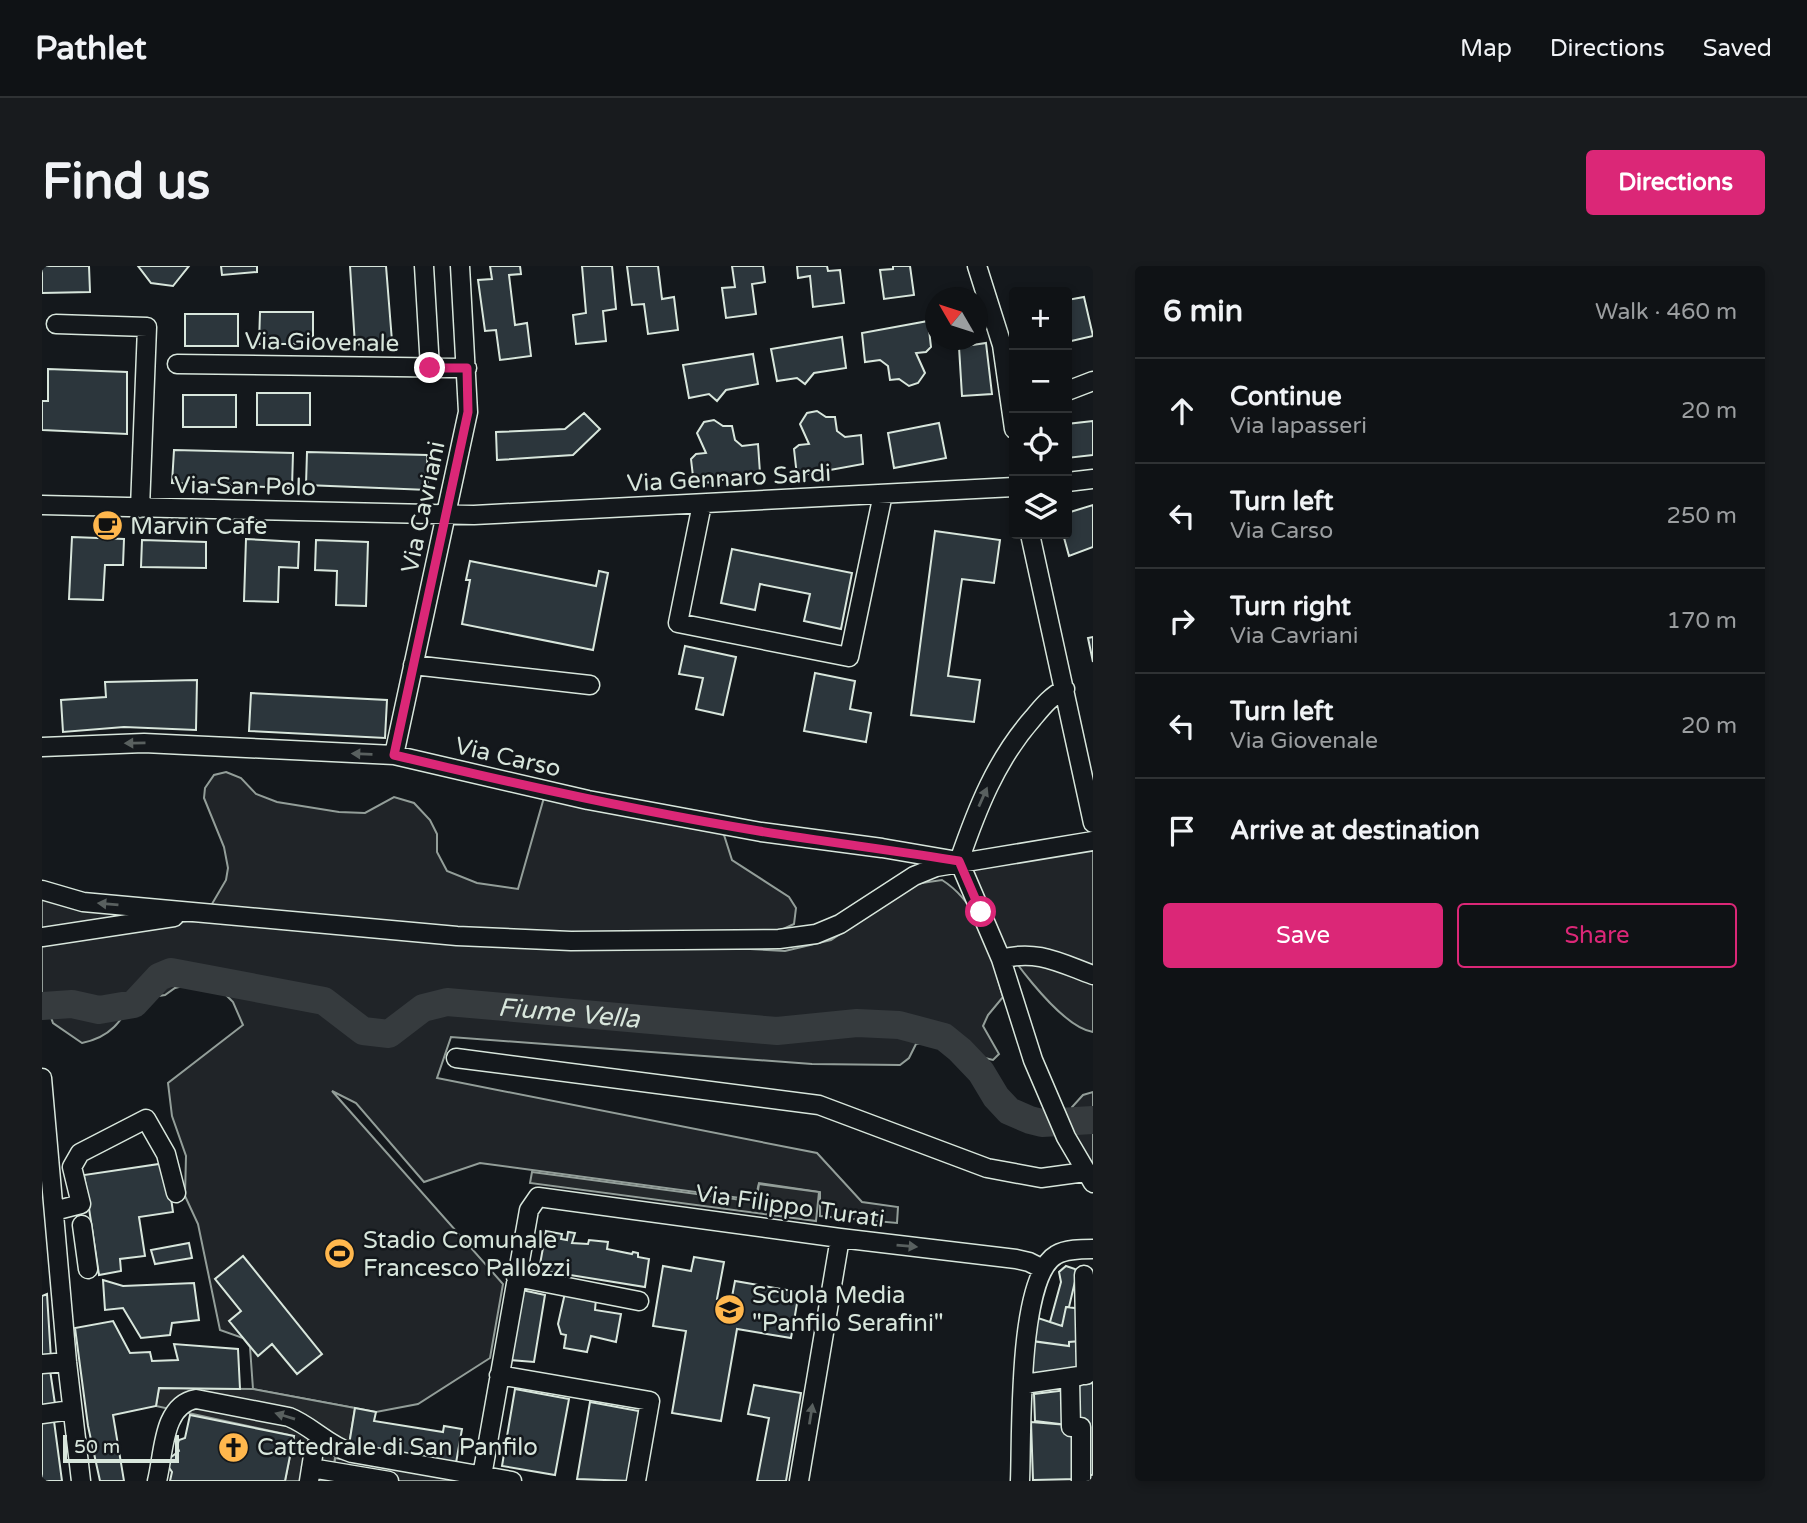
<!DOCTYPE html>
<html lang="en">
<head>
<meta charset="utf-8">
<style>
  :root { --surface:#0f1215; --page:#181b1e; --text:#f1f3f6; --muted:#9b9ea0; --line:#2f3234; --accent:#db2777 }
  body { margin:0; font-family:"Varela Round",sans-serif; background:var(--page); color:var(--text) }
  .controls { position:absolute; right:21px; top:21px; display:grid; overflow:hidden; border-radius:7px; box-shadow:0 4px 10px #0003 }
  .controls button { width:63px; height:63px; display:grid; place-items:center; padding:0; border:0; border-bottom:2px solid var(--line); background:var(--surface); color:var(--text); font:35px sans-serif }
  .compass { position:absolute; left:883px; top:21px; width:63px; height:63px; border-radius:50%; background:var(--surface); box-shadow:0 4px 10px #0003; rotate:309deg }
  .scale { position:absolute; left:21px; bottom:18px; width:116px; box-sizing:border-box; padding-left:7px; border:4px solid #d8e6dc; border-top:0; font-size:19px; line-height:24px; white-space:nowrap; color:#d8e6dc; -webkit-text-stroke:5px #14181c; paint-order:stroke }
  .stop { position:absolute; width:21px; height:21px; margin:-16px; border:5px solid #db2777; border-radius:50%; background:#fff }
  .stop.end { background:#db2777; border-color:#fff; box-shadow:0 2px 7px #0008 }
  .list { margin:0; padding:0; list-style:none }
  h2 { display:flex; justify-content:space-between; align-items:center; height:91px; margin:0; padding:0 28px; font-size:30px }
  h2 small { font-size:23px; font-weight:400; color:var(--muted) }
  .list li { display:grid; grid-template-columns:46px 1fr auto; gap:21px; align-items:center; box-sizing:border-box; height:105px; padding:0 28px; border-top:2px solid var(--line) }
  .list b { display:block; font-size:26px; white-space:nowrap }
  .list p { margin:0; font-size:23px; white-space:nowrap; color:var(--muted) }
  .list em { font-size:23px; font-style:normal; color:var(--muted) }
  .actions { display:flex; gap:14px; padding:21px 28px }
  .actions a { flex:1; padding:16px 0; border:2px solid var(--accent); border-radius:7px; text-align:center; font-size:24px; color:var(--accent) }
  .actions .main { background:var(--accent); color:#fff }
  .icon { flex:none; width:38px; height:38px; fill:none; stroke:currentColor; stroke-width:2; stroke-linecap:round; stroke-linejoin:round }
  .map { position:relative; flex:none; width:1051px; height:1215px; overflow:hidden; border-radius:7px }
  header { display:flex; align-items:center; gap:42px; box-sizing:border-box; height:98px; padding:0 35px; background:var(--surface); border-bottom:2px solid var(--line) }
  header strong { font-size:33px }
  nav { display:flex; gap:38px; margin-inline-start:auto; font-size:24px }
  .intro { display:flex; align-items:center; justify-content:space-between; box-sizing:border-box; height:168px; padding:0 42px }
  h1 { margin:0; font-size:49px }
  .button { padding:18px 32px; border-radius:7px; background:var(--accent); color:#fff; font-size:24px; font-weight:700 }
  main { display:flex; gap:42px; padding:0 42px }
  aside { flex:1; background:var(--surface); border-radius:7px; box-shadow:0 4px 10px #0003 }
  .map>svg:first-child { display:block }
  .green { fill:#202428; stroke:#939e99; stroke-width:2 }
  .parking { fill:#24282b; stroke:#939e99; stroke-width:2 }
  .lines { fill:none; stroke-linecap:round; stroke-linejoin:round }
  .river { stroke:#363b3e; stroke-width:28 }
  .building { fill:#2c363c; stroke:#d8e6dc; stroke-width:2 }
  .minor-casing { stroke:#d8e6dc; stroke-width:21 }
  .minor { stroke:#14181c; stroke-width:18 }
  .oneway { fill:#59605f }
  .route { stroke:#db2777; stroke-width:9 }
  .labels { text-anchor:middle; stroke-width:5; stroke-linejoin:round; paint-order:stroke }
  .street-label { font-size:24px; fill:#d8e6dc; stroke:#14181c }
  .poi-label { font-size:24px; fill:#d8e6dc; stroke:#14181c; text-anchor:start }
  .water-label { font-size:26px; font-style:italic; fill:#d8e6dc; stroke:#14181c }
</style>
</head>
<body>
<header>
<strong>Pathlet</strong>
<nav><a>Map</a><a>Directions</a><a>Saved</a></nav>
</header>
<div class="intro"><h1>Find us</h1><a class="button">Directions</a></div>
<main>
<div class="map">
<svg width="1051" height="1215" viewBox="0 0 1051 1215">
  <rect width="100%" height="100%" fill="#14181c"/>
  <path class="green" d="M184,506L199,512L214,528L235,536L297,546L323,547L352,531L372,537L388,554L395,568V586L405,605L435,617L476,623L503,528L677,563L682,569L690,594L747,631L754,642L752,658L737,665L514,669L167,643L184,614L186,602L182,581L162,532L163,522L172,509Z
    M1051,584V766C1017,761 959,680 944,649C937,633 933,614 927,598Z
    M900,614C940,639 948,688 961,731L946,749L941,760L957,788L951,794L943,792L918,773L874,778L867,792L858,799L770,798L409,771L395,812L775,887L820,936L856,941L855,957L778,950V926L717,917L713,934L438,897L382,916L314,837L290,825L461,1018L448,1092L376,1138L334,1146L211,1123L208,1081L201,1072L178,1064L156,958L143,930L144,890L130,850L126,817L201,759L191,736L181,726L152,717L133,722L123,729L110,731L95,728C80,753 71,771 40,777L11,757L0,726V678L128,657L169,654L743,685L789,674L873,618Z
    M0,628L114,647L0,663Z
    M1051,826V902L1033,873L1030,841L1041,829Z
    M293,1192L425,1215H289Z"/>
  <path class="parking" d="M490,906L714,936L717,918L777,926L774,955L488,917Z
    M117,1122L211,1123L313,1142L307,1179L293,1192L289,1215H243L252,1170L114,1140Z"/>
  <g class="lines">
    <path class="river" id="s1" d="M0,740L30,738L57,744L92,738L117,711L129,706L282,735L321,765L347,768L381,742L405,736L735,765L815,757L857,759L902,771L918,784L939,806L954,831L967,845L988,854L1000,857L1051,854"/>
  </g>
  <path class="building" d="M0,0H47L48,26L0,27Z
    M96,0H147L131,20L109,17Z
    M179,0H215V6L180,9Z
    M308,0H344L350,75L313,79Z
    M448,0H478L479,8L467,9L473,59L485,57L489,90L458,94L454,64L443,65L436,14L450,13Z
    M540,0H570L574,43L561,45L564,75L534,78L531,49L544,47Z
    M585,0H616L620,33L632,31L636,64L606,68L602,38L590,39Z
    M690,0H721L723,16L710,18L714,48L684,52L680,22L693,21Z
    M755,0H785L786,5L798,4L802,37L771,41L768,10L756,12Z
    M851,0H868L872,29L842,33L838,4L851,3Z
    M1042,31L1051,70L1025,76V34Z
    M218,46H271V78H217Z
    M143,48H196V80H143Z
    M886,55L889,81L884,86L874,87L883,107L876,117L867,120L857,113L848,114L846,100L838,94L823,96L820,67Z
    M800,71L804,102L772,107L763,118L755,112L735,115L729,83Z
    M944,77L950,128L920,130L917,81Z
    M711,88L716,118L684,124L675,135L667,128L647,132L641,99Z
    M6,103L85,106V168L0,164V135H6Z
    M215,127H268V159H215Z
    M141,129H194V161H141Z
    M775,145L784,151H793L795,165L803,171L819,169L821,198L755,210L752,183L757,179L767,178L758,158L765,147Z
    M542,147L558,163L531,189L455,194L454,166L523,163Z
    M672,154L681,160H690L693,174L700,180L716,178L718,207L652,219L649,193L654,188L664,187L655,167L662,156Z
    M1051,155V189L1025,192V158Z
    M897,157L904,192L852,202L846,167Z
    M132,184L251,187L250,222L130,217Z
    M265,186L385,189L386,224L264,219Z
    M1051,239V281L1027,290L1021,268H1025V247Z
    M893,265L958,274L952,317L920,313L906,410L938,414L932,456L869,449Z
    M30,271L82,273L81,299H63L61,334L27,333Z
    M204,273L257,276L256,302L237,301L236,336L202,335Z
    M100,274L164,276V302L99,301Z
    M274,274L326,276L324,340L294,339L295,305L273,304Z
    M690,283L810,307L799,363L762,355L768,328L718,318L713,344L679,337Z
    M428,295L554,320L557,305L566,307L551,384L420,358L428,314H424Z
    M1051,371V396L1046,372Z
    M643,380L694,391L681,449L654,443L661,412L637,408Z
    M773,407L813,415L808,443L829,447L824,476L762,465Z
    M155,414L154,464L82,461L21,466L19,434L64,431L63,416Z
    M209,427L345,434L343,472L207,465Z
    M124,897L131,946L97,951L103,990L78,993L79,1005L57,1009L42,909Z
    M504,965L520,968L519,973L525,974L526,966L533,967L530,977L546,978L547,974L566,976L565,983L590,988L591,986L596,987V991L607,993L603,1021L497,1004Z
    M147,977L150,992L113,998L109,984Z
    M201,990L280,1088L255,1108L230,1078L216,1090L187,1055L199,1045L173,1013Z
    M652,991L682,996L675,1033L689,1036L693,1015L757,1026L749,1072L695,1063L679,1155L630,1147L644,1065L611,1060L621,1000L649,1005Z
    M1024,1000L1033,1003L1035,1007L1027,1041H1024L1020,1060L1008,1056L1019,1016L1017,1006Z
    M61,1014L81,1020L152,1017L157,1054L130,1057L128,1069L99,1072L81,1042L63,1044Z
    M480,1024L503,1029L492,1096L468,1094Z
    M523,1027L554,1033L553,1044L579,1048L574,1076L549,1070L545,1086L522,1082L524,1069L519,1068L516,1058Z
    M5,1028L9,1093L0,1091V1030Z
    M1024,1041L1041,1043L1039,1075L1027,1076V1080L991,1075L996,1052L1020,1060Z
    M71,1055L88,1087L108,1086L110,1095L136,1094L132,1078L196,1083L198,1123L117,1122L114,1140L71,1149L82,1215H58L46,1160L33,1062Z
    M989,1075L1027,1080V1076L1039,1075L1040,1106L989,1112Z
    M8,1104L13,1138L0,1140V1105Z
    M1051,1117V1209H1045L1035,1155L1034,1119Z
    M712,1119L759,1127L744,1215H715L727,1152L706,1148Z
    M473,1123L527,1133L513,1209L460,1200Z
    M1025,1124L1026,1159L993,1155L992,1128Z
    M548,1136L602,1146L590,1215L535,1213Z
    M313,1142L334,1146L332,1155L401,1166L402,1160L420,1163L414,1197L307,1179Z
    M148,1149L252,1170L243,1215H128L130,1206L126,1200L128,1192L137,1185L135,1180L137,1174L143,1172Z
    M12,1155L20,1215H0V1156Z
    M989,1156L1026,1159L1036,1164L1035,1213L991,1214Z"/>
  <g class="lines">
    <defs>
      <path id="minor" d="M382,0L388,102
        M935,0L960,79L972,163
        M14,58L105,61L98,242
        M135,98L425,102
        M1025,125L1051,115
        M1025,216L1051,213
        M660,238L636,357L807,391L841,228
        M0,239L432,249L972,221
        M988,268L1051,557
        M371,399L548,419
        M0,481L102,477L352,489L546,534L719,566L840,582L910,594
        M352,489L426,146L418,0
        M917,595L959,693L991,794L1024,871L1051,917
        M917,595C935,543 954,494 991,452C1001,440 1009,430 1023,423
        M0,624L41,636L415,670L529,675L737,673L774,668L798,658L872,610L894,601L1051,575
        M0,671L132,651
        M959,693C995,683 1018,697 1051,709
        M414,792L777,839L945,902L999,912L1043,906
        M0,812L25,1096L39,1215
        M12,945L39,938L30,901L38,887L104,853L124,888L134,927
        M40,959L46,1003
        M1042,1009L1044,1109
        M474,1011L597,1035
        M0,1098L25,1096
        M457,1109L608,1135L594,1215
        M1028,1112L1029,1161H1039V1215
        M982,1118L1037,1110
        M0,1148L29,1144
        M269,1202L347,1215
        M440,1210L487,944L496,931L798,972L974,993L987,996L1001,1003
        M115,1215C122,1188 120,1139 154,1133L247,1151C270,1160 286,1180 310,1187L470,1215
        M267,1215L272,1184L279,1171
        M757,1215L798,972
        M978,1215C980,1171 975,1011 1014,989C1024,983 1039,983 1051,983"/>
    </defs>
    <use href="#minor" class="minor-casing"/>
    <use href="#minor" class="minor"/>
  </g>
  <defs><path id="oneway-solid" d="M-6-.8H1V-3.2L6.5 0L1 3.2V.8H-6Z" transform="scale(1.75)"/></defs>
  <g class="oneway">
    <use href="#oneway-solid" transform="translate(93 477) rotate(179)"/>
    <use href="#oneway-solid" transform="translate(320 488) rotate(-178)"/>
    <use href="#oneway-solid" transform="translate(941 531) rotate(-66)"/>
    <use href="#oneway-solid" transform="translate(66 638) rotate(-175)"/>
    <use href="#oneway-solid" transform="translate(865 980) rotate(5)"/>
    <use href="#oneway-solid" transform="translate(769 1148) rotate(-81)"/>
    <use href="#oneway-solid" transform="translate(243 1150) rotate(-163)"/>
  </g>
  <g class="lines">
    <path class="route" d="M388,102H425L426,146L352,489C473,518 594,545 717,565C783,576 850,584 917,595L939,646"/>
  </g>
  <defs>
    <symbol id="cafe-disc" viewBox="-11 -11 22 22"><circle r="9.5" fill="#ffb74d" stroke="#14181c"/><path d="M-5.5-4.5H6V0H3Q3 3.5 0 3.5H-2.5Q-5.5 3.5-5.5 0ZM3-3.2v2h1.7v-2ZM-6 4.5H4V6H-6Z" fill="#111"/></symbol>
    <symbol id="stadium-disc" viewBox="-11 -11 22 22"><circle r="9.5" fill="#ffb74d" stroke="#14181c"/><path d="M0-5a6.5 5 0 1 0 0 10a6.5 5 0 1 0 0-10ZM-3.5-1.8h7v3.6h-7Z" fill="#111"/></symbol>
    <symbol id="school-disc" viewBox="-11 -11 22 22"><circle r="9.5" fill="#ffb74d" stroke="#14181c"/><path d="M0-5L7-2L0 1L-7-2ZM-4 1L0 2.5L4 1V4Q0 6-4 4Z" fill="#111"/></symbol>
    <symbol id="church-disc" viewBox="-11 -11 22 22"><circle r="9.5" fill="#ffb74d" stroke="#14181c"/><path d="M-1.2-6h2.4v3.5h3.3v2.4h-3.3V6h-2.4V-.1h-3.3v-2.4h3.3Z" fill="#111"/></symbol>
  </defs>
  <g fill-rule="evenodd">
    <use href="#cafe-disc" x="48" y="242" width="35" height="35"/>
    <use href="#stadium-disc" x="280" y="970" width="35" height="35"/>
    <use href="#school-disc" x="670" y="1026" width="35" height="35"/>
    <use href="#church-disc" x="174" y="1164" width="35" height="35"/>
  </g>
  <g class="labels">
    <g class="street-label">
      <text transform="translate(280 76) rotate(1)" y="8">Via Giovenale</text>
      <text transform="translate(687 212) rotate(-3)" y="8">Via Gennaro Sardi</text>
      <text transform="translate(203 220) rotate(1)" y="8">Via San Polo</text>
      <text transform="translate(381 241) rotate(-78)" y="8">Via Cavriani</text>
      <text transform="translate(466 491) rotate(13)" y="8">Via Carso</text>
      <text transform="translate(748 940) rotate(8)" y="8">Via Filippo Turati</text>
    </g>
    <g class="poi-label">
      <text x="88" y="268">Marvin Cafe</text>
      <text x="321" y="982">Stadio Comunale<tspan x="321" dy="28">Francesco Pallozzi</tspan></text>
      <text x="710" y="1037">Scuola Media<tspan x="710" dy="28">"Panfilo Serafini"</tspan></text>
      <text x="215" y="1189">Cattedrale di San Panfilo</text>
    </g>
    <g class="water-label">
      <text dy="9" stroke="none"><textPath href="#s1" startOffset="564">Fiume Vella</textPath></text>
    </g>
  </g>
</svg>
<div class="controls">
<button>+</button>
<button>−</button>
<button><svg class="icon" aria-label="locate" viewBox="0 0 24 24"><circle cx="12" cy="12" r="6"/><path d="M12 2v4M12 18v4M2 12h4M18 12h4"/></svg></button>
<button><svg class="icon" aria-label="layers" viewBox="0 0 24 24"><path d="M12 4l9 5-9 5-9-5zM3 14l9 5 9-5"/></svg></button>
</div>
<svg class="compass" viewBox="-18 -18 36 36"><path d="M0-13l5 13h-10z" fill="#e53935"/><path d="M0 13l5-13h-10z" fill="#9b9ea0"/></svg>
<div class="scale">50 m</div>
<div class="stop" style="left:939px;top:646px"></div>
<div class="stop end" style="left:388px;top:102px"></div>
</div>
<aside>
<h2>6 min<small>Walk · 460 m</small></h2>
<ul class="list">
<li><svg class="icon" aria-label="ahead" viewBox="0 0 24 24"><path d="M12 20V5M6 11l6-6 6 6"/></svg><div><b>Continue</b><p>Via Iapasseri</p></div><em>20 m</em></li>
<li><svg class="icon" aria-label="left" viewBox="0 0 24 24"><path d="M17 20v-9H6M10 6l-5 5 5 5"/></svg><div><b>Turn left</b><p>Via Carso</p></div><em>250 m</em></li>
<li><svg class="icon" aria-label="right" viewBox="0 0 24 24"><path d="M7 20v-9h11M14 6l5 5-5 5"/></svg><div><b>Turn right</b><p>Via Cavriani</p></div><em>170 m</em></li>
<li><svg class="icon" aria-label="left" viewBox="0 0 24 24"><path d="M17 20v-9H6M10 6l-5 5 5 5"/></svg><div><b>Turn left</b><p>Via Giovenale</p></div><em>20 m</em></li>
<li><svg class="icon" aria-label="arrive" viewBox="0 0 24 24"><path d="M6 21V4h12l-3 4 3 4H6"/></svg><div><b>Arrive at destination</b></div></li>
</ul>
<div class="actions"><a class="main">Save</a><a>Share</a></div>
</aside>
</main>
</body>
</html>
